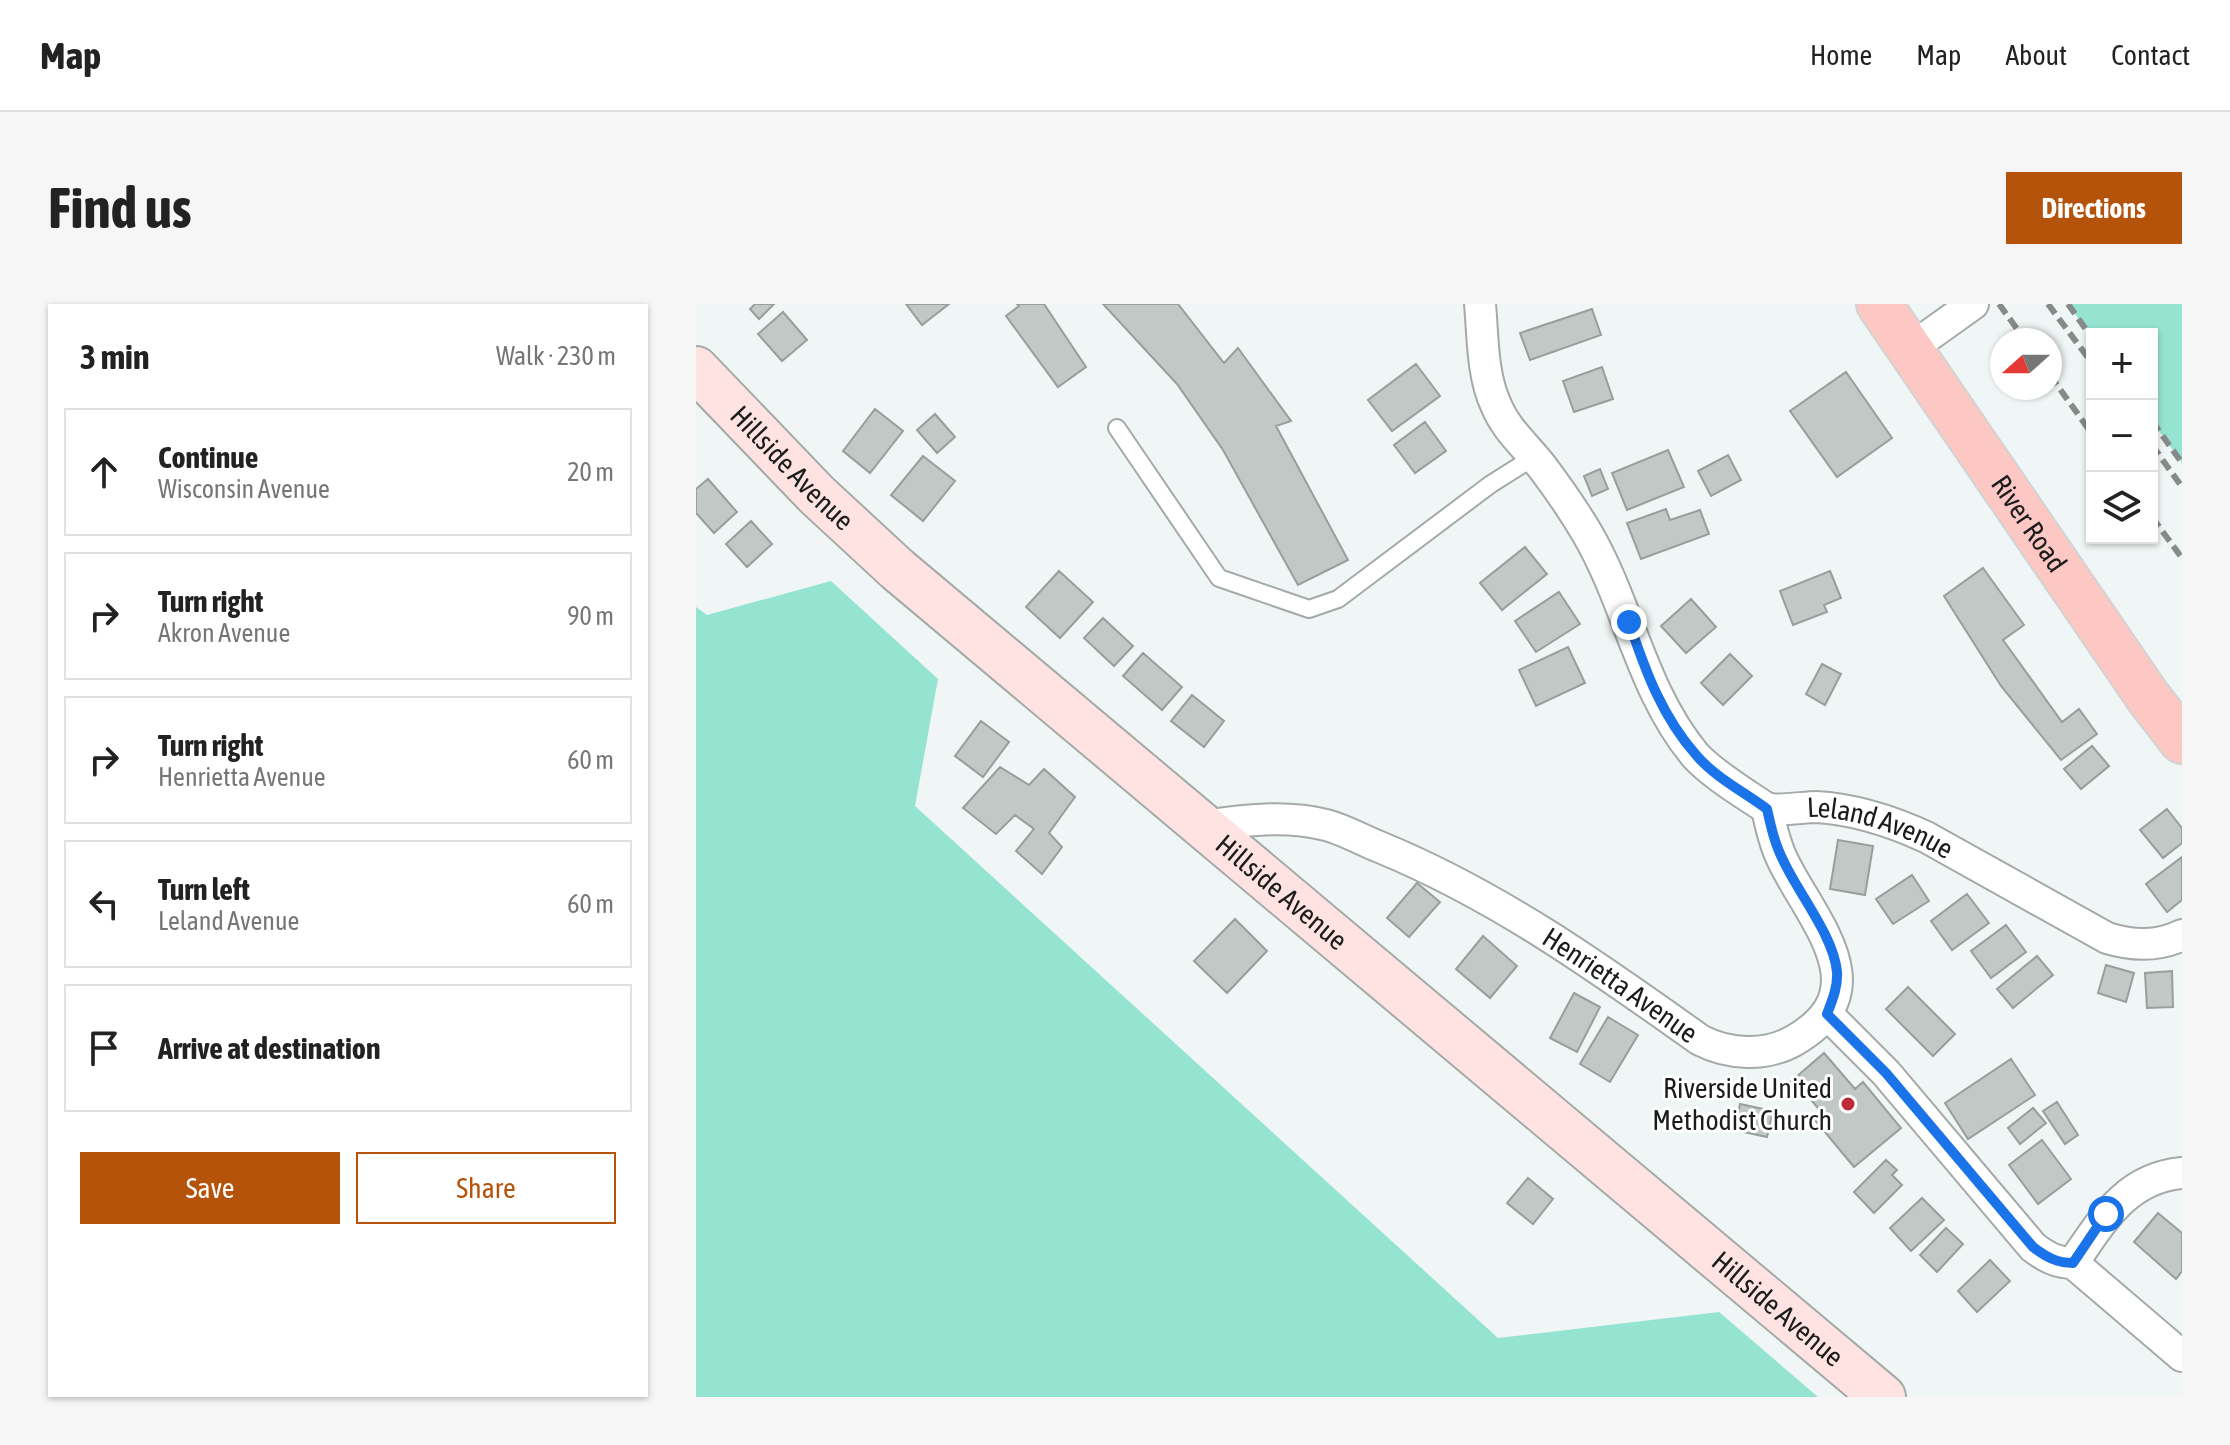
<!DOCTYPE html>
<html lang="en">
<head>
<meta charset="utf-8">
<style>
  :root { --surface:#fff; --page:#f6f6f6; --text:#222; --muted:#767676; --line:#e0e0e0; --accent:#b45309 }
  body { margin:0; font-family:"Asap Condensed",sans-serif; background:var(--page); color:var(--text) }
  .controls { position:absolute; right:24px; top:24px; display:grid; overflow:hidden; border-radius:0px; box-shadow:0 2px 6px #0004 }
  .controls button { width:72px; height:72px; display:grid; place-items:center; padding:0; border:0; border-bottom:2px solid var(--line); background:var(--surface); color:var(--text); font:40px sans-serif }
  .compass { position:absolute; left:1294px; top:24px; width:72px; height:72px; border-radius:50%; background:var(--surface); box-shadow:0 2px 6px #0004; rotate:249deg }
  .stop { position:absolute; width:24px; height:24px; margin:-18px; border:6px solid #1a73e8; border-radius:50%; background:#fff }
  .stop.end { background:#1a73e8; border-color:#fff; box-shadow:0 2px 8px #0008 }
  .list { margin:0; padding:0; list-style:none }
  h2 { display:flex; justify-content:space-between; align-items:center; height:104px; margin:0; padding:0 32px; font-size:34px }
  h2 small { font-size:26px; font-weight:400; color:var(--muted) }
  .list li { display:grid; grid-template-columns:52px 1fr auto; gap:24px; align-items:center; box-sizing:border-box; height:128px; margin:0 16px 16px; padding:0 16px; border:2px solid var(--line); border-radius:0px }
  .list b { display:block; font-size:30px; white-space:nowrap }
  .list p { margin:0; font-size:26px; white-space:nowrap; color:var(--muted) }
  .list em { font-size:26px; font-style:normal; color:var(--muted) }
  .actions { display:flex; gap:16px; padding:24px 32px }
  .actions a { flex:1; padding:18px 0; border:2px solid var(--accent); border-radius:0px; text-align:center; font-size:28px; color:var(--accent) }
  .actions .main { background:var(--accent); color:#fff }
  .icon { flex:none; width:44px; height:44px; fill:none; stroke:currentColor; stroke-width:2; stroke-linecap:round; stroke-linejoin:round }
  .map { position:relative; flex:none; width:1486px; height:1093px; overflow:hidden; border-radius:0px }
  header { display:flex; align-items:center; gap:48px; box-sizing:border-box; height:112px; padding:0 40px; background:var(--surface); border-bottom:2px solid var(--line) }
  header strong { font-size:38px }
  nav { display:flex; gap:44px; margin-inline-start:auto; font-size:28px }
  .intro { display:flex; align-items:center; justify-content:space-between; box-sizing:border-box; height:192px; padding:0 48px }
  h1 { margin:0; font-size:56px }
  .button { padding:20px 36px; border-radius:0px; background:var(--accent); color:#fff; font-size:28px; font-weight:700 }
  main { display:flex; gap:48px; padding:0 48px }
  aside { flex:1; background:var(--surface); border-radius:0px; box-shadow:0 2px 6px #0004 }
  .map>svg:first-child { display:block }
  .green { fill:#95e4d1 }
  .building { fill:#c1c8c6; stroke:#989e9c; stroke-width:2 }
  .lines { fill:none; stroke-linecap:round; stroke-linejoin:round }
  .lane-casing { stroke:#a3aaa8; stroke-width:20 }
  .street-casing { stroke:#a3aaa8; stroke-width:34 }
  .secondary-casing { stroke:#a3aaa8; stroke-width:48 }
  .primary-casing { stroke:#d1d2d2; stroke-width:48 }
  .lane { stroke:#fff; stroke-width:16 }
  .street { stroke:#fff; stroke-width:30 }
  .secondary { stroke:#fee3e2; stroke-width:44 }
  .primary { stroke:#fdc7c4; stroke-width:44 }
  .rail { stroke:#868a89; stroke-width:6; stroke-dasharray:12 6; stroke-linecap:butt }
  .route { stroke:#1a73e8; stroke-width:10 }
  .poi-dot { fill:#bc2c34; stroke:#fff; stroke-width:3 }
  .labels { text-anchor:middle; stroke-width:6; stroke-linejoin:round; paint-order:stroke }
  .street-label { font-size:28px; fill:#1a1d1c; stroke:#fff }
  .poi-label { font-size:28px; fill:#1a1d1c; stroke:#fff; text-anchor:end }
</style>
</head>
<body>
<header>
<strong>Map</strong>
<nav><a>Home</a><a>Map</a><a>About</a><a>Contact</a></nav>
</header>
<div class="intro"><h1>Find us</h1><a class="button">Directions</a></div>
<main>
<aside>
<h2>3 min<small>Walk · 230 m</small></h2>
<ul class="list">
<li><svg class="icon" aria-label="ahead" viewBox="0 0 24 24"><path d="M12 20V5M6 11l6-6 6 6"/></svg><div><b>Continue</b><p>Wisconsin Avenue</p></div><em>20 m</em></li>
<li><svg class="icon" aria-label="right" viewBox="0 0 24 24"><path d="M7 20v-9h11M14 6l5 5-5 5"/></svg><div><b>Turn right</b><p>Akron Avenue</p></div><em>90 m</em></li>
<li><svg class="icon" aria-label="right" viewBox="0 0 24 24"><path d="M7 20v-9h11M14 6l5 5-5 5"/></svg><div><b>Turn right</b><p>Henrietta Avenue</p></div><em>60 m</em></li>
<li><svg class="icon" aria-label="left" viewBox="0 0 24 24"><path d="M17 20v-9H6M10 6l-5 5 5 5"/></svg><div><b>Turn left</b><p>Leland Avenue</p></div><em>60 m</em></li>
<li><svg class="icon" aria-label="arrive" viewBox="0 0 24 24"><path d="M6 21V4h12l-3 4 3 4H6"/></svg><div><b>Arrive at destination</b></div></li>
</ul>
<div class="actions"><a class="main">Save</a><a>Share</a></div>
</aside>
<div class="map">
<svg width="1486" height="1093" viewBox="0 0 1486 1093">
  <rect width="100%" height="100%" fill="#f0f6f5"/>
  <path class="green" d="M1372,0H1486V159L1456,117V30H1396V34Z
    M135,277L242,375L219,502L802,1034L1023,1008L1122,1093H0V303L11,311Z"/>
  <path class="building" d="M59,0H78L63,15L54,5Z
    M210,0H253L226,21Z
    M321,0H348L390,63L362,83L310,12L323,2Z
    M407,0H482L528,59L542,44L595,117L580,122L652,256L602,281L527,146L481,80Z
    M896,5L905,31L834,56L824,29Z
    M87,8L111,36L86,57L62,30Z
    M720,60L744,92L696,127L672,96Z
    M906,63L917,95L878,108L867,77Z
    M1150,68L1196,134L1141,173L1094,107Z
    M179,105L207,127L174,169L147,147Z
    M239,110L259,133L241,149L221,126Z
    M729,118L750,147L719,169L698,141Z
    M972,146L988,183L931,206L916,169Z
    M1032,151L1045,176L1015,192L1002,167Z
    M227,152L259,177L227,217L195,191Z
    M904,165L912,185L896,192L888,172Z
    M12,175L41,208L18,229L0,209V185Z
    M970,205L974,216L1004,206L1013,230L945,255L931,219Z
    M55,217L76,240L51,263L30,240Z
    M829,243L851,270L806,306L784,279Z
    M1287,264L1328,321L1307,336L1366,418L1383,405L1401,430L1365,456L1305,382L1248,292Z
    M363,267L397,298L364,334L330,303Z
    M1134,267L1145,294L1128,301L1131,308L1097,321L1084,287Z
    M863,288L884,320L840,348L819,317Z
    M995,295L1020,323L990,349L965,322Z
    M407,314L437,342L418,362L388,334Z
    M872,343L889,379L840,402L823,366Z
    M447,349L486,383L466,406L427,372Z
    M1034,350L1056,372L1027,401L1005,379Z
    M1126,360L1145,370L1129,401L1110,390Z
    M496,391L528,417L508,443L475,417Z
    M285,417L313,438L287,473L259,452Z
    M1396,442L1413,462L1385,485L1368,465Z
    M304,463L333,481L348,465L379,493L353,529L366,543L346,570L320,547L338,525L319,511L300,530L267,504Z
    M1471,505L1486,524V539L1467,554L1444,526Z
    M1142,536L1177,542L1169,591L1134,585Z
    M1486,553V596L1471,608L1450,580Z
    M1216,571L1233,597L1197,620L1180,595Z
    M721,579L744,598L713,633L691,614Z
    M1271,590L1293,619L1256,646L1235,617Z
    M539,615L571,647L531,689L498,657Z
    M1310,621L1330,648L1295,674L1275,647Z
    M787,632L821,662L794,694L760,665Z
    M1341,652L1357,671L1317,704L1301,685Z
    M1410,661L1438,669L1430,698L1402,689Z
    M1476,667L1477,703L1451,704L1449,669Z
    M1212,683L1259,730L1237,752L1190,705Z
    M878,689L904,703L881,748L854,734Z
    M912,713L942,731L914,778L884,760Z
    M1128,749L1159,785L1167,778L1205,824L1158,863L1118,815L1126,809L1108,787L1103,791L1093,779Z
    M1315,755L1339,791L1272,835L1249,799Z
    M1361,798L1382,831L1369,840L1347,807Z
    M1044,800L1077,807L1071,833L1038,826Z
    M1337,804L1350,819L1324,840L1312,824Z
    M1346,836L1375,875L1342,900L1313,861Z
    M1190,856L1201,866L1196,871L1206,881L1178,909L1158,888Z
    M832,874L857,895L837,920L811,899Z
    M1226,894L1248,916L1215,947L1194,924Z
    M1462,909L1486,929V967L1480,975L1438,938Z
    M1250,924L1267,940L1241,968L1224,951Z
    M1294,956L1314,977L1281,1008L1262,987Z"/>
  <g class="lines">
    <defs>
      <path id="lane" d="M421,124L523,274L613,305L642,295L795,180L838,153"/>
      <g id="street">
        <path id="s1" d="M784,0C787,33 786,71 800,101C810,126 831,143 847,164C862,184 878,207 891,229C933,301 945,386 999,451C1015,469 1046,488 1067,502C1077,509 1106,503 1120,503C1159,505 1195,517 1230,533L1411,634C1437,642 1461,643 1486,631"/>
        <path d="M1214,45L1277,0"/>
        <path id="s2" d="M509,522C548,516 590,511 630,521C649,526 668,537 686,544C802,592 903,664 1004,736C1033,751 1070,753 1099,736C1185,686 1117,618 1087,557C1079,541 1075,523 1071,505"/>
        <path d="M1131,710L1190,769L1337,943C1350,953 1361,959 1377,959L1486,1052"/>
        <path d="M1377,959C1406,917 1430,874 1486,869"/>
      </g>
      <g id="secondary">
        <path id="s3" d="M0,65L121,191L201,265L1187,1093"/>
      </g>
      <g id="primary">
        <path id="s4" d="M1183,0L1452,393L1486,437"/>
      </g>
    </defs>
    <use href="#lane" class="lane-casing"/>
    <use href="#street" class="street-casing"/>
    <use href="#secondary" class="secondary-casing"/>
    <use href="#primary" class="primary-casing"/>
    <use href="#lane" class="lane"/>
    <use href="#street" class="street"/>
    <use href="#secondary" class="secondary"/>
    <use href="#primary" class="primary"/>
    <path class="rail" d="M1303,0L1329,36
      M1352,0L1396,59
      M1372,0L1396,34
      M1354,71L1396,130
      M1456,117L1486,159
      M1456,141L1486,183
      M1456,213L1486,254"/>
  </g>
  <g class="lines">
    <path class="route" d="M933,318C949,366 966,413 1001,452C1019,473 1048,488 1071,505C1075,523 1079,541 1088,558C1103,590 1138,633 1141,668C1142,683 1136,697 1131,710L1190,769L1337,943C1350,953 1361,959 1377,959L1410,910"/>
  </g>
  <circle class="poi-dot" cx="1152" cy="800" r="8"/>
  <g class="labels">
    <g class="street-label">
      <text dy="10" stroke="none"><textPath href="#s3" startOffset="138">Hillside Avenue</textPath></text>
      <text dy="10" stroke="none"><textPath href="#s4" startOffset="266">River Road</textPath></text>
      <text dy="10" stroke="none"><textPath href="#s1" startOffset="714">Leland Avenue</textPath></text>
      <text dy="10" stroke="none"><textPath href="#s3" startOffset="786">Hillside Avenue</textPath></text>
      <text dy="10" stroke="none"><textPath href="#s2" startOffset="458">Henrietta Avenue</textPath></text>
      <text dy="10" stroke="none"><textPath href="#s3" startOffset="1434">Hillside Avenue</textPath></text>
    </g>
    <g class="poi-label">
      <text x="1136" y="794">Riverside United<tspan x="1136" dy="32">Methodist Church</tspan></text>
    </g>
  </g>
</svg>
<div class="controls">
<button>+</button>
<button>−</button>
<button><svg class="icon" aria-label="layers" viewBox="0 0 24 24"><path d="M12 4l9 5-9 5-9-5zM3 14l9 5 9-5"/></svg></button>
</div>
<svg class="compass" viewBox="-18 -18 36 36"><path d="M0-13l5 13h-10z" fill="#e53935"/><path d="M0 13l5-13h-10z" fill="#767676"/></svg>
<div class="stop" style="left:1410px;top:910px"></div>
<div class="stop end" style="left:933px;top:318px"></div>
</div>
</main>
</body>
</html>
